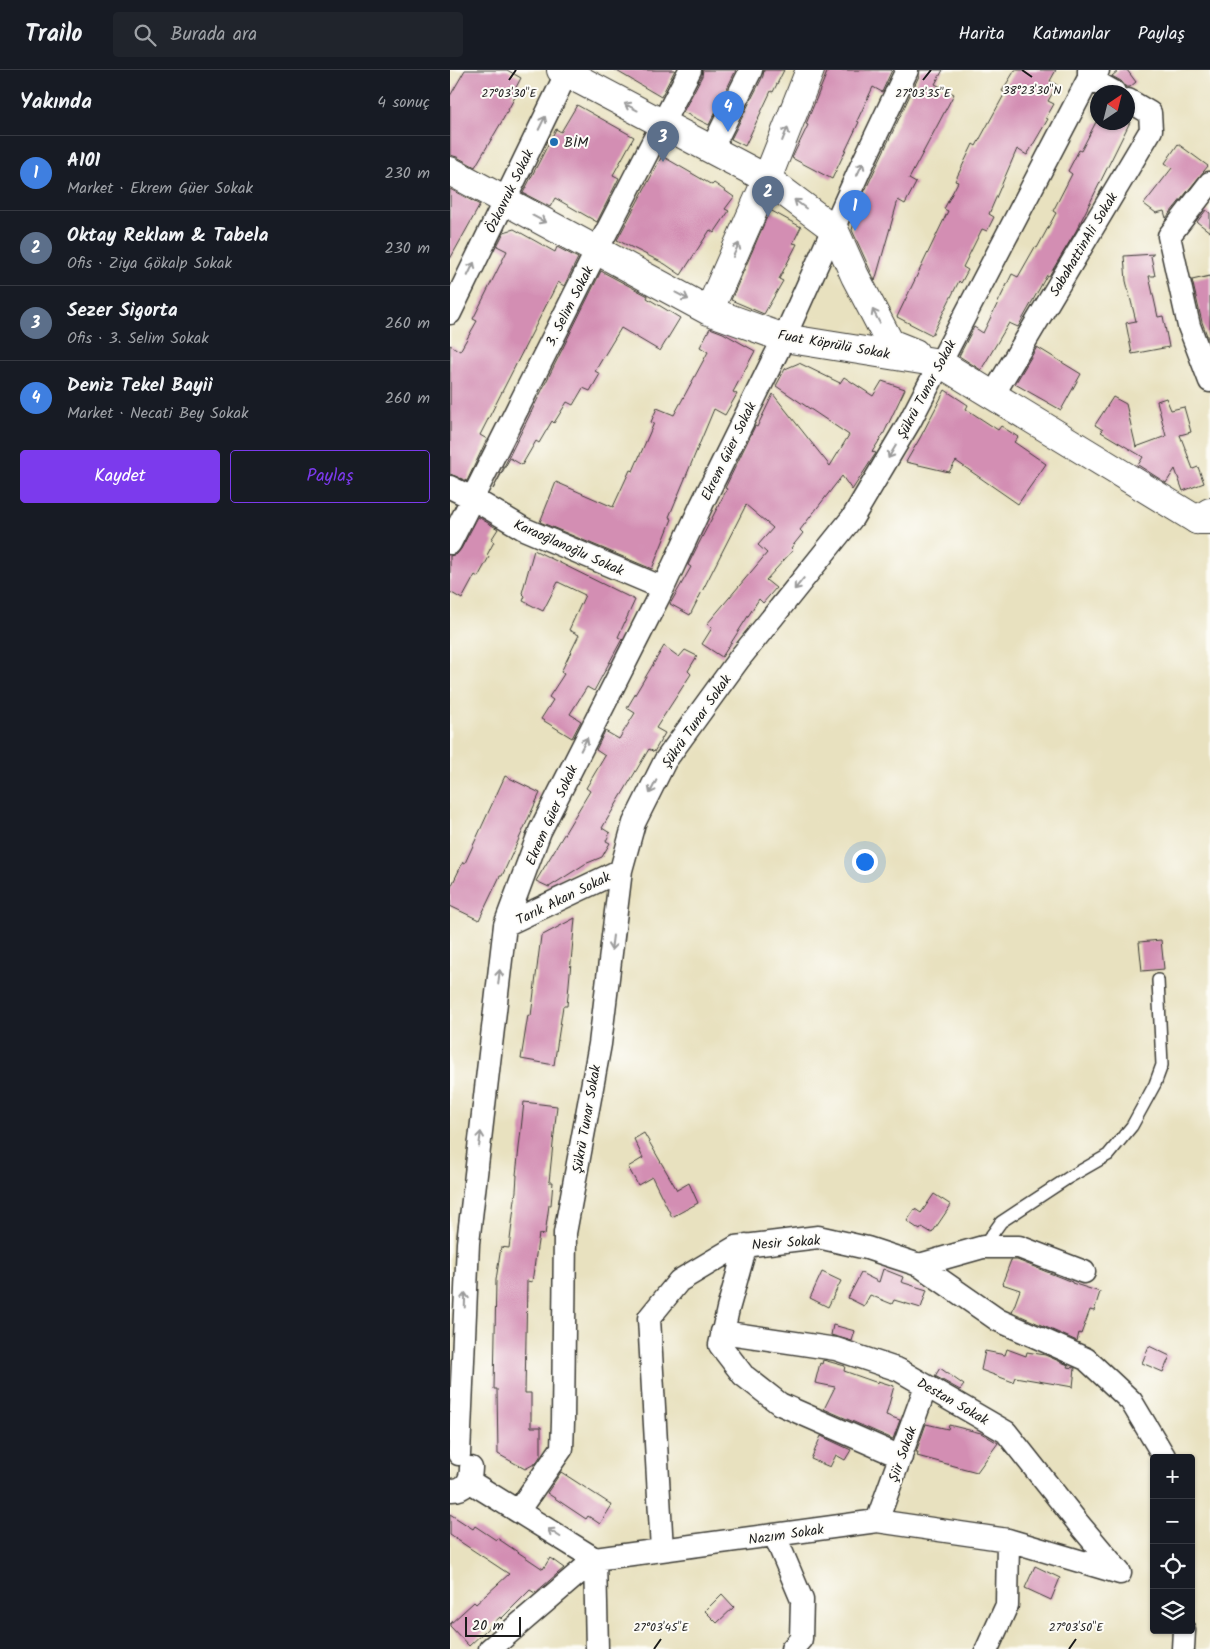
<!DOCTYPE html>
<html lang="tr">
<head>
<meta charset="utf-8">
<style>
  :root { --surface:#171b24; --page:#20242c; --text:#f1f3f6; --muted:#9ea1a6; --line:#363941; --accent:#7c3aed }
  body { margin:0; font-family:Kalam,sans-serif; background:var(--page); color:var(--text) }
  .controls { position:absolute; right:15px; bottom:15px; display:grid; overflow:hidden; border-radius:5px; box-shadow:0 1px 4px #0004 }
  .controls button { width:45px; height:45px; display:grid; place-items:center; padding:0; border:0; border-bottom:1px solid var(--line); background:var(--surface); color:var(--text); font:25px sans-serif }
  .compass { position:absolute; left:640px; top:15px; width:45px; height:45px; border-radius:50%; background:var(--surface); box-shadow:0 1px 4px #0004; rotate:35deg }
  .scale { position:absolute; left:15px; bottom:12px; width:56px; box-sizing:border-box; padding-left:5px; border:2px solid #1c1c1c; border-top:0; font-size:14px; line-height:18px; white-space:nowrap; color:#1c1c1c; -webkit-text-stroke:4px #fdfcf7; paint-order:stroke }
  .you { position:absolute; left:414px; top:791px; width:18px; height:18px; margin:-12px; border:4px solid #fff; border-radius:50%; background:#1a73e8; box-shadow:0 0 0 8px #1a73e833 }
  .badge { display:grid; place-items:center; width:32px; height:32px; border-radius:50%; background:var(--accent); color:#fff; font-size:16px; font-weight:700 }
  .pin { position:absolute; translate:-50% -41px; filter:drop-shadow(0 1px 2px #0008) }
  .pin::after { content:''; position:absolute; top:26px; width:18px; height:15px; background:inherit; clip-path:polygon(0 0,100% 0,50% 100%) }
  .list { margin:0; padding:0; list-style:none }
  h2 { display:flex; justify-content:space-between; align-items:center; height:65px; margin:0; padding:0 20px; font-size:21px }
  h2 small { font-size:16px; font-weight:400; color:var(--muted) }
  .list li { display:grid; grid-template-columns:32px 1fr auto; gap:15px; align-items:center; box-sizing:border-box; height:75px; padding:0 20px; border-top:1px solid var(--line) }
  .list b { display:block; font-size:19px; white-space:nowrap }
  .list p { margin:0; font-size:16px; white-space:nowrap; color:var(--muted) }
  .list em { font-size:16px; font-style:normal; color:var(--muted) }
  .actions { display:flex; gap:10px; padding:15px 20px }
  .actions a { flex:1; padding:11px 0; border:1px solid var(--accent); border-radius:5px; text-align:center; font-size:18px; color:var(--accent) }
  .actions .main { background:var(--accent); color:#fff }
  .icon { flex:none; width:28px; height:28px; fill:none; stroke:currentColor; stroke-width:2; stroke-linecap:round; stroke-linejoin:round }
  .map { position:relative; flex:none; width:760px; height:1579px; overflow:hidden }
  header { display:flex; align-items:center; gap:30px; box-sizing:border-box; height:70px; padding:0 25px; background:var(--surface); border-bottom:1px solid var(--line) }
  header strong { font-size:24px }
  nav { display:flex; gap:28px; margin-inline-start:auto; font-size:18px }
  .search { width:350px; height:45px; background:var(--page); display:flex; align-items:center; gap:12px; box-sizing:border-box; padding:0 18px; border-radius:5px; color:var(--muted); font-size:19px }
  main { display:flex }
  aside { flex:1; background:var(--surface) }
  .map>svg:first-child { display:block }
  .building { fill:#d38eb3 }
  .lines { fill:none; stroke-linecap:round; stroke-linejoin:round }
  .lane-casing { stroke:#3b3a34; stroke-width:14 }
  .street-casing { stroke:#3b3a34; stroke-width:25 }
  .secondary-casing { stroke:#3b3a34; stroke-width:30 }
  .highway-casing { stroke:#3b3a34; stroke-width:30 }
  .lane { stroke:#fff; stroke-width:11 }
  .street { stroke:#fff; stroke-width:22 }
  .secondary { stroke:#fff; stroke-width:28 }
  .highway { stroke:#fff; stroke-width:28 }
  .oneway { stroke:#999 }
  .ticks { fill:none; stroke:#1c1c1c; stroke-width:2 }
  .poi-dot { fill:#1f6fb2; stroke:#fdfcf7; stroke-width:2 }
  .labels { text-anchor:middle; stroke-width:4; stroke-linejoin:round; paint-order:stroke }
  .poi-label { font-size:14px; fill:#1c1c1c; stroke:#fdfcf7; text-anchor:start }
  .street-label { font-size:14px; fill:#1c1c1c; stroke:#fdfcf7 }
  .ticks-label { font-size:12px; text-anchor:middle; fill:#1c1c1c; stroke:#fdfcf7; stroke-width:4; stroke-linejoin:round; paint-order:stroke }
</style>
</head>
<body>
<header>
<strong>Trailo</strong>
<div class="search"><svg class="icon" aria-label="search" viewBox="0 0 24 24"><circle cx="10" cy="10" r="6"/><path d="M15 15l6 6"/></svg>Burada ara</div>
<nav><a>Harita</a><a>Katmanlar</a><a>Paylaş</a></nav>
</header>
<main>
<aside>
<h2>Yakında<small>4 sonuç</small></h2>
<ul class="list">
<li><span class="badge" style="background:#3f7fe0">1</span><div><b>A101</b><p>Market · Ekrem Güer Sokak</p></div><em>230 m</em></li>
<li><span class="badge" style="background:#5c6f8a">2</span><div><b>Oktay Reklam &amp; Tabela</b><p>Ofis · Ziya Gökalp Sokak</p></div><em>230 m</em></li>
<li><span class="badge" style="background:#5c6f8a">3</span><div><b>Sezer Sigorta</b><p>Ofis · 3. Selim Sokak</p></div><em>260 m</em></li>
<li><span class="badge" style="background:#3f7fe0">4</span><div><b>Deniz Tekel Bayii</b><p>Market · Necati Bey Sokak</p></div><em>260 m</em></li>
</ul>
<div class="actions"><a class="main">Kaydet</a><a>Paylaş</a></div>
</aside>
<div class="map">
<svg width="760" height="1579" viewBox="0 0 760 1579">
  <rect width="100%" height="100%" fill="#fdfcf7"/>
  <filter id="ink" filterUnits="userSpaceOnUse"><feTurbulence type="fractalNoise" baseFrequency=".02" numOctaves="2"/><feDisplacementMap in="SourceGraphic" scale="10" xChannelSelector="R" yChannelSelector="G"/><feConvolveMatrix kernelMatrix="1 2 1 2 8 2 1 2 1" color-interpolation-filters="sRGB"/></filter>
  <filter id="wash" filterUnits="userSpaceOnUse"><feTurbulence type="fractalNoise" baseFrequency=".0096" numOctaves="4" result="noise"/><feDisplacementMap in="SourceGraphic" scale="20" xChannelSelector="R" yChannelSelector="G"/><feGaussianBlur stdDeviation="1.12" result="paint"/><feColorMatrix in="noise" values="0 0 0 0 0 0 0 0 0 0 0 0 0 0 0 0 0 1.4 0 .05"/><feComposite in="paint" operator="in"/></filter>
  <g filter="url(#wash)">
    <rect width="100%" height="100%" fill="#e8e1bf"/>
    <g id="blocks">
      <path class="building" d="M15,0H57L71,8L62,25L65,27L51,53L25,97L7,87L0,85V26Z
        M165,0H225L211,27Z
        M253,0H286L259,55L233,42L252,6Z
        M314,0H334L323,22L321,21L295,76L281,69L313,6Z
        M378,0H442L432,22L423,17L407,51L409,52L382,109L342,88L358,55L356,54Z
        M470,0H493L485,14L504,24L459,109L466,113L455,134L448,130L425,211L402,160L412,127L469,6Z
        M565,0H606L600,11L607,15L598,31L604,34L596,48L598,49L577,85L567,79L539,144L544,147L537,161L532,159L513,197L518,200L511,213L509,211L482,265L447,247L498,141L494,139L508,112L505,111L523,74L526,76L555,23L552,21Z
        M669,0H677L686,12L680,17H676L671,11L662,6Z
        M127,35L184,67L163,105L169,108L147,152L105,128L100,137L73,123L106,59L111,62Z
        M646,52H680L626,161L599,206L597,205L568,257L559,253L531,300L509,286L524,257L533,263L562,204L568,207L585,177L587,178L606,143L603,141L622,104L618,101L629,80L631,81Z
        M728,74L758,96L716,148L714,141L706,143L694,134L722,98L715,93Z
        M212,86L262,115L264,113L284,127L275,139L279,141L264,163L260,160L231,205L215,194L167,170Z
        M0,119L30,135L0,189Z
        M320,140L351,157L343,173L347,174L329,209L333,211L314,244L281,230Z
        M756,140L760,143V162L747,152Z
        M64,159L105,182L107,177L128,188L114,216L108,212L30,365L37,369L17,411L0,404V275L10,281L27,251L23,249L57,181L47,176L54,162Z
        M704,184L701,186L705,206H699L708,247L713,246L719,277L682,284L676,253L686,251L676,211L674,186Z
        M151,201L198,226L197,228L230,248L210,281L171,258L145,301L150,304L140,321L133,318L123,335L117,332L104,353L102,351L89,373L86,371L72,395L60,388L43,419Z
        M760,206V274L752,252L742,210Z
        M260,258L273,263L305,281L283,322L287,324L275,345L264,339L219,447L222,449L202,499L90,452L106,412L163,437L180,400L183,401L204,353L201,352L207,338L224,345L258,282L250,277Z
        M587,277L631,304L611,340L565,314Z
        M349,293L390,313L394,307L423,326L432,311L455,319L434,363L422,382L426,383L402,420L392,406L350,460L353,463L341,478L343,480L316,510L326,518L313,533L309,529L272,587L252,574L262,558L257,554L317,483L308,475L323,458L296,435L240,545L220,534L241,497L238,495L248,475L277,419L275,418L305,356L307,357L323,324L380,396L399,365L326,316L335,299Z
        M495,320L518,335L516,339L548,360L551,356L568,367L564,372L596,394L568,434L506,391L499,402L456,392L470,368Z
        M663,327L676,334L686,377L716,366L707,331L716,328L721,340L734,337L741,362L730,365L743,399L748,397L754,413L733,421L725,399L716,413L688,395L693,387L651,362L653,360L645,355Z
        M28,447L48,459L41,470L44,472L37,485L39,487L28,507L25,505L12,529L0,522V486L7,484L11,479Z
        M84,480L185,530L168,567L172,569L144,621L137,617L120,644L131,651L122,668L91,649L103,630L99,627L114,604L111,602L129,565L119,560L135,525L108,512L93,541L73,531L75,526L72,523Z
        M214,576L229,587L235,580L247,586L238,601L241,604L206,658L215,663L204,682L199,679L152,758L160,763L156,771L160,773L152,787L135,794L99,817L86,811L140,721L136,718L155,686L146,680L155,661L169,669L185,643L177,638Z
        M55,706L90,723L52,806H50L29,850L0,836V819L13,792L15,793Z
        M125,848L117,936H113L104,995L71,989L78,945L81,946L91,866Z
        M711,870L714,899L692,901L689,872Z
        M74,1032L107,1036L99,1112H103L101,1135H99L95,1165L89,1164L82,1212L77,1211L75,1323H81V1357H91V1385L86,1393L75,1399L48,1384L47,1319H44L46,1210L51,1177L59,1178L66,1121L67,1105H66Z
        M194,1063L227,1120L239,1113L248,1133L222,1147L202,1107L188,1115L178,1097L193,1088L184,1069Z
        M484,1124L501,1135L482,1163L472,1157L470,1160L457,1151L465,1139L471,1143Z
        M561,1190H567L622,1212V1213L650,1222L644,1241L640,1240L631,1264L629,1263L627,1271L562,1242L570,1220L552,1214Z
        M433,1199L453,1207L451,1212L477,1220L471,1238L444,1230L442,1234L420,1225L414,1236L398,1228L411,1203L429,1212Z
        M372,1202L391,1211L378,1237L360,1228Z
        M383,1255L405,1261L402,1271L381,1265Z
        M699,1276L720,1286L713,1302L692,1293Z
        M557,1279L576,1286L577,1282L595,1285L618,1295L617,1297L625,1298L623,1317L565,1307L563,1312L531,1300L535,1281L555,1285Z
        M373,1290L395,1296L394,1301L428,1313V1311L444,1316L436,1345L450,1350L443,1369L374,1339L385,1317L365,1313L370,1293L372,1294Z
        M490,1298L514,1315L510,1320L485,1306Z
        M476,1354L498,1359L499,1355L531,1363L548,1373L527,1402L467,1386L468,1382H466Z
        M371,1366L401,1380L395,1390L386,1385L380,1397L361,1389Z
        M111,1402L162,1435L150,1454L138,1446L136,1449L97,1423Z
        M0,1444L23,1459L25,1456L46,1470L47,1468L93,1499L100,1488L114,1498L85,1523L80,1520L51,1549L50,1547L19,1576L0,1556V1554L24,1532L26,1534L59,1504L0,1465Z
        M585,1496L610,1508L601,1530L575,1518Z
        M272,1524L284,1537L267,1553L255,1541Z"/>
    </g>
  </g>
  <g filter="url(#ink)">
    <use href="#blocks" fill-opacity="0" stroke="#3b3a34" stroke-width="1"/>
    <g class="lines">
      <defs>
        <path id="lane" d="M533,1177L551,1152L618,1108L658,1085L682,1056L705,1014L712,995L708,910"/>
        <path id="street" d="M639,0V8L664,22
          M261,80L301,0
          M760,113L719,166L739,256L760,311
          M0,243L118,0
          M543,325L701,60L700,43L678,30
          M0,417L22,428L74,459L213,518
          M0,473L147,180L240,0
          M55,855L171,800
          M296,1175L278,1239L270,1275L293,1305L330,1334L451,1387
          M469,1195L533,1177H569L634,1202
          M272,1262L386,1279L449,1300L556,1362L628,1453L670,1503
          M9,1384L18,1173L55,855L90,761L213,518L252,434L334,268L410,99L457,0
          M19,1411L145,1489L427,1451L558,1470L670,1503
          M0,1420C14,1421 21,1412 21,1398
          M68,1441L112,1378L113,1352L115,1163L150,974L171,800L184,753L215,691L289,589L403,447L460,351L639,8L648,0
          M427,1451L476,1316
          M325,1466L352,1530L351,1569L342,1579
          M212,1480L199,1248L229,1211L286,1177L368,1167L417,1178L469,1195L548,1250L636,1289L681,1331L715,1388
          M145,1489L147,1579
          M40,1579L145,1489
          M537,1579L557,1535L558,1470
          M733,1579L734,1560"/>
        <path id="secondary" d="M111,0L317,109L384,159L405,206L440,273L465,283
          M0,101L259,241L334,268L490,293L747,450L760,442
          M259,241L317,109L360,0"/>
        <path id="highway" d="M747,450H760"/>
      </defs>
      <use href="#lane" class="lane-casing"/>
      <use href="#street" class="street-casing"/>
      <use href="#secondary" class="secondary-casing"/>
      <use href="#highway" class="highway-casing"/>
      <use href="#lane" class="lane"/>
      <use href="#street" class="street"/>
      <use href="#secondary" class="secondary"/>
      <use href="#highway" class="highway"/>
    </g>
    <defs><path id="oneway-shaft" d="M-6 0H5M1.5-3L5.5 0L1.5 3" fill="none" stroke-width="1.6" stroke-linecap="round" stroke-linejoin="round" transform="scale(1.25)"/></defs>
    <g class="oneway">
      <use href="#oneway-shaft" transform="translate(181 37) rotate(-152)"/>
      <use href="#oneway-shaft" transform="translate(92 53) rotate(-64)"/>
      <use href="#oneway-shaft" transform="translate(335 64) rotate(-68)"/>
      <use href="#oneway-shaft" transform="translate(410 99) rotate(-65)"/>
      <use href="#oneway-shaft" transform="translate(350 134) rotate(-143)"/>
      <use href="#oneway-shaft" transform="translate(89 149) rotate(28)"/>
      <use href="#oneway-shaft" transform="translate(286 180) rotate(-66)"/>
      <use href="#oneway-shaft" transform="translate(21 199) rotate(-64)"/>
      <use href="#oneway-shaft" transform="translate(232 226) rotate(28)"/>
      <use href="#oneway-shaft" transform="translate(426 246) rotate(-118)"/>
      <use href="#oneway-shaft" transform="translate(442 382) rotate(121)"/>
      <use href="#oneway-shaft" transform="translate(349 514) rotate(129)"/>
      <use href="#oneway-shaft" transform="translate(134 674) rotate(-63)"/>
      <use href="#oneway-shaft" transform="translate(203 717) rotate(117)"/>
      <use href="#oneway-shaft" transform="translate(162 873) rotate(97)"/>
      <use href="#oneway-shaft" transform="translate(49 907) rotate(-84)"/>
      <use href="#oneway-shaft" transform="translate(30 1069) rotate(-83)"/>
      <use href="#oneway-shaft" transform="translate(15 1230) rotate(-88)"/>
      <use href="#oneway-shaft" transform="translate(104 1463) rotate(-148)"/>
    </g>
  </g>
  <path class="ticks" d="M572,0L582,7M59,10L66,0M473,10L481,0M204,1579L211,1569M619,1579L626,1569"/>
  <circle class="poi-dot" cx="104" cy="72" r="5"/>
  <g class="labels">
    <g class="poi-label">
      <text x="114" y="77">BİM</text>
    </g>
    <g class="street-label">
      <text transform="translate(59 121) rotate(-64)" y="5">Özkavruk Sokak</text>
      <text transform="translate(633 174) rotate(-59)" y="5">SabahattinAli Sokak</text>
      <text transform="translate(119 236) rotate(-63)" y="5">3. Selim Sokak</text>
      <text transform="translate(384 274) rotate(10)" y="5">Fuat Köprülü Sokak</text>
      <text transform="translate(476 319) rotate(-62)" y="5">Şükrü Tunar Sokak</text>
      <text transform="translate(278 381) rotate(-64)" y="5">Ekrem Güer Sokak</text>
      <text transform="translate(119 477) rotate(24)" y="5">Karaoğlanoğlu Sokak</text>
      <text transform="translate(246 651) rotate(-55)" y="5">Şükrü Tunar Sokak</text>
      <text transform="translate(101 745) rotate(-66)" y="5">Ekrem Güer Sokak</text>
      <text transform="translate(113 828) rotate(-26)" y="5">Tarık Akan Sokak</text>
      <text transform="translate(136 1049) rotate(-80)" y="5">Şükrü Tunar Sokak</text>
      <text transform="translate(336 1172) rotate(-4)" y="5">Nesir Sokak</text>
      <text transform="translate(503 1331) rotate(30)" y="5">Destan Sokak</text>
      <text transform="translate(452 1384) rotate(-70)" y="5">Şiir Sokak</text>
      <text transform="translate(336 1464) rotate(-8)" y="5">Nazım Sokak</text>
    </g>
  </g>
  <g class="ticks-label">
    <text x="582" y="24">38°23'30"N</text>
    <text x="59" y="27">27°03'30"E</text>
    <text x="473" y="27">27°03'35"E</text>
    <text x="211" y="1561">27°03'45"E</text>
    <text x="626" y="1561">27°03'50"E</text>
  </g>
</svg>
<div class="controls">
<button>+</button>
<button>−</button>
<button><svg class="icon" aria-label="locate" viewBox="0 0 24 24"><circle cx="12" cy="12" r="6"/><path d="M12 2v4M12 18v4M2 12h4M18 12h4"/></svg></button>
<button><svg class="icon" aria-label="layers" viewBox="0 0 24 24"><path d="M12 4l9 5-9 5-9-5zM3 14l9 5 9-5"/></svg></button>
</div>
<svg class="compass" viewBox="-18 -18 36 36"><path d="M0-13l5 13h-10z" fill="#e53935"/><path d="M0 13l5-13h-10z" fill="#9ea1a6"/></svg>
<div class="scale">20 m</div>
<div class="you"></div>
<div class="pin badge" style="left:405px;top:161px;background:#3f7fe0">1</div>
<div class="pin badge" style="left:318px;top:147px;background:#5c6f8a">2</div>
<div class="pin badge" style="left:213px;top:92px;background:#5c6f8a">3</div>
<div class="pin badge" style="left:278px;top:62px;background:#3f7fe0">4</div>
</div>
</main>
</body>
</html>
